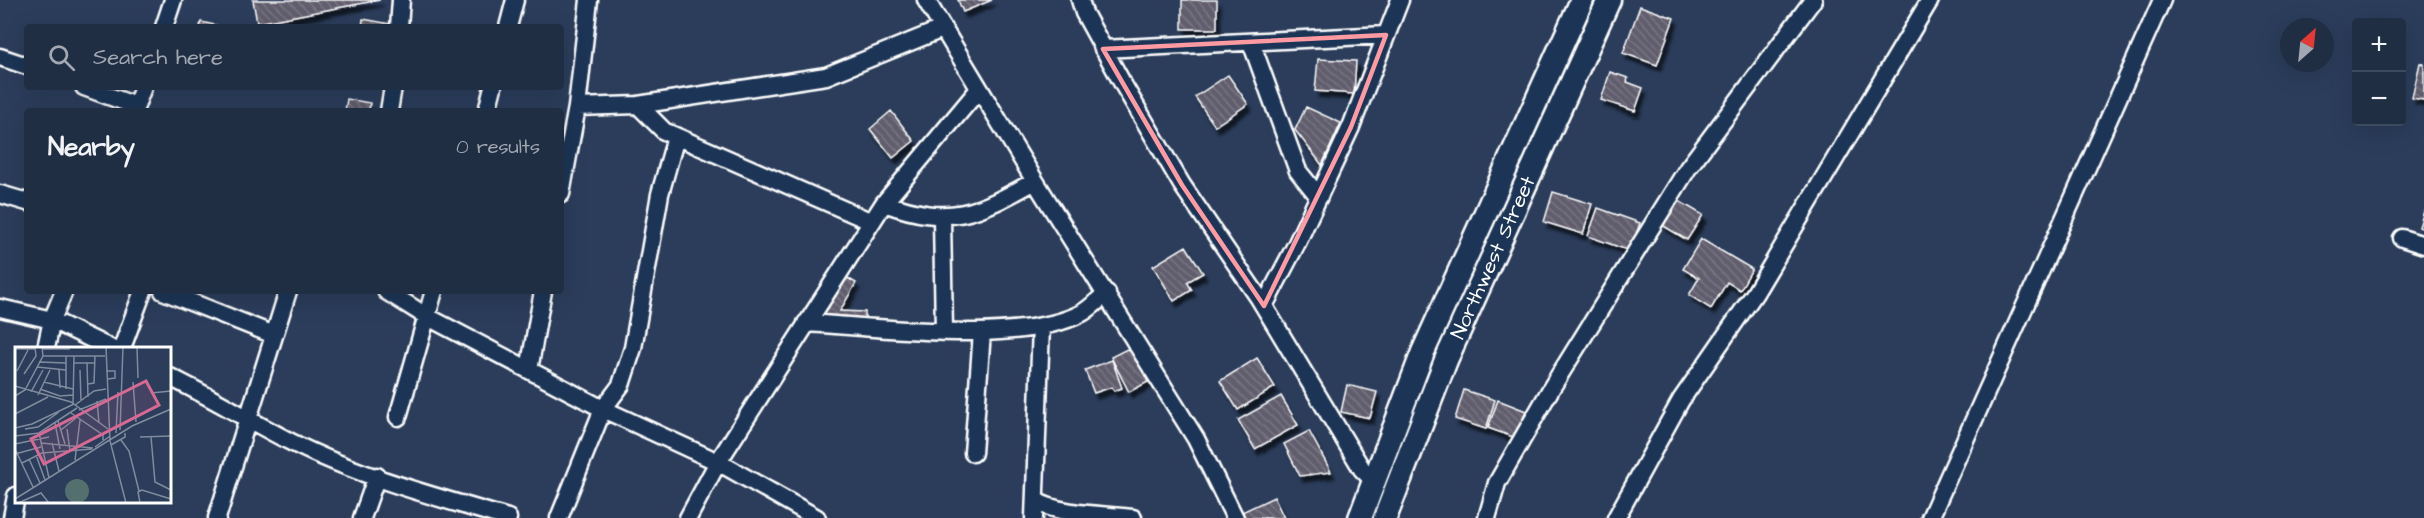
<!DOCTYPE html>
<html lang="en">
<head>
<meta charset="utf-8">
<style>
  :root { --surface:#202e44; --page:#28364b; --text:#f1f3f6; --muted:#a2a8b2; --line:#3d4a5d }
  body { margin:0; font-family:"Architects Daughter",sans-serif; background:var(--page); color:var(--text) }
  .controls { position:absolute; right:18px; top:18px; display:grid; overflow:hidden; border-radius:6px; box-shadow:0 6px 24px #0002 }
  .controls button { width:54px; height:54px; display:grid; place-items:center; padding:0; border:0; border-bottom:2px solid var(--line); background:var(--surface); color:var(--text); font:30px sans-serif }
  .compass { position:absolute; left:2280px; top:18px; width:54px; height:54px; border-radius:50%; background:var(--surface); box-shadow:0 6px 24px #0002; rotate:27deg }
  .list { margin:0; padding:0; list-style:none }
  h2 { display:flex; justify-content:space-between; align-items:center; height:78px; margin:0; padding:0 24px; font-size:26px }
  h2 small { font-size:20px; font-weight:400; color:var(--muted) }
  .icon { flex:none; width:33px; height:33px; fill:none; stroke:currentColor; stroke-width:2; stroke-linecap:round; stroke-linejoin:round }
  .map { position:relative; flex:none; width:2424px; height:518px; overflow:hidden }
  .search { position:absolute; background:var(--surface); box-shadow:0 6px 24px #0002; left:24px; top:24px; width:540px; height:66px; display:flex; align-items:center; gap:15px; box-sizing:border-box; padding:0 21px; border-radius:6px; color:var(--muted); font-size:22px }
  .panel { position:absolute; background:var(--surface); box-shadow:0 6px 24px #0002; left:24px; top:108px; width:540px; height:186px; border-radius:6px }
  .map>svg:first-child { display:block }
  .building { fill:url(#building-back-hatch); stroke:#fff; stroke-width:1.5; filter:url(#shadow) }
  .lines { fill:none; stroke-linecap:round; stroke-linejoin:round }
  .minor-casing { stroke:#fff; stroke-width:21 }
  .secondary-casing { stroke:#fff; stroke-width:27 }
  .minor { stroke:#1d3557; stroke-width:16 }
  .secondary { stroke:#1d3557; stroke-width:22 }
  .marked { fill:none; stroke:#ff9aa2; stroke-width:4.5; stroke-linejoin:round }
  .labels { text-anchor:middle; stroke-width:4.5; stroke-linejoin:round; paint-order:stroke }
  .street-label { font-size:21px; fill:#fff; stroke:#1d3557 }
  .inset-road { fill:none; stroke:#808b9d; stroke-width:1.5 }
  .view { fill:#d76994; fill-opacity:0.15; stroke:#d76994; stroke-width:3 }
  .inset-edge { fill:none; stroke:#fff; stroke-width:3 }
</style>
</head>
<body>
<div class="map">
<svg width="2424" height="518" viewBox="0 0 2424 518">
  <defs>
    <pattern id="building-back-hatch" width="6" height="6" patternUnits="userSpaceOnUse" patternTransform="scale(1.5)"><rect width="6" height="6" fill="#615d6d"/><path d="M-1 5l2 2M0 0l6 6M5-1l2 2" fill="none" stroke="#797583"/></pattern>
    <filter id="shadow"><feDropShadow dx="3.5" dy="6" stdDeviation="1.5" flood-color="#0009"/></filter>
  </defs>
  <rect width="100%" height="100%" fill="#2b3d5b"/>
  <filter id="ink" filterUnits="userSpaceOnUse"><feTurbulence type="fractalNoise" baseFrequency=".0167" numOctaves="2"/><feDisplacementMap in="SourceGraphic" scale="12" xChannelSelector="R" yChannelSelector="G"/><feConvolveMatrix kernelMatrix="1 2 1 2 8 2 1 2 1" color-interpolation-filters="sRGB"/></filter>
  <g filter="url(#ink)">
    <path class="building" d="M253,0H380L257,23Z
      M958,0H992L963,12Z
      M1182,0H1217V29H1182Z
      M1640,6L1674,18L1657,65L1623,53Z
      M363,19L391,24L390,27H362Z
      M201,22L224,27H200Z
      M1318,59L1356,61L1354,94L1315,91Z
      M2420,63L2424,64V100L2412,98Z
      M1610,72L1628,78L1627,82L1643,88L1635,111L1601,100Z
      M1228,75L1248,104L1215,126L1195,97Z
      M347,99L370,103L369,111H345Z
      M1306,107L1341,123L1322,165L1295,130Z
      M891,111L914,141L893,158L870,129Z
      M1553,192L1592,204L1583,234L1544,222Z
      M1677,200L1703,215L1687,240L1662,225Z
      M1598,208L1640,223L1630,251L1588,236Z
      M2424,211V229L2419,227Z
      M1701,239L1752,269L1740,290L1727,282L1711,309L1689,295L1699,278L1683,269Z
      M1186,246L1203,273L1187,282L1192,290L1174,301L1153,266Z
      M844,276L856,283L840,311L865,312V320L818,319Z
      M1131,347L1148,382L1129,392L1111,357Z
      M1257,358L1275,387L1238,410L1220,381Z
      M1112,360L1122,388L1114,391L1112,387L1094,393L1085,370Z
      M1347,385L1377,392L1370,418L1341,412Z
      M1464,390L1495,400L1486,429L1455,419Z
      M1281,396L1298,425L1255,449L1238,420Z
      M1498,400L1526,411L1516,438L1488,428Z
      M1309,431L1331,472L1300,476L1284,444Z
      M1274,497L1284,518H1245L1242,512Z"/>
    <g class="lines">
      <defs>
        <path id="minor" d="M926,0L1035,181L1196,439L1235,518
          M1080,0L1084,13L1124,86L1182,185L1259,298L1362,469L1375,482
          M164,27L173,0
          M399,27L401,0
          M508,27L515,0
          M1251,42L1298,171L1319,197
          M1103,49L1386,35
          M0,57L27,66
          M84,87L136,106
          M638,105L664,131L872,222
          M577,107L638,105L826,76L942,29
          M134,111L143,87
          M389,111L393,87
          M487,111L493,87
          M0,194L27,202
          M561,194L577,107L589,0
          M884,203C951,227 976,214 1035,181
          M942,218L944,331
          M2402,238L2424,245
          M163,291L274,335
          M386,291L426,316L603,409L718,462L817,518
          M1264,306L1297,243L1351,127L1400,0
          M0,308L52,320L110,348
          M806,323C878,327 1019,346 1082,313C1091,308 1099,299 1107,293
          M46,348L52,320L64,291
          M122,348L143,291
          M529,370L543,291
          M170,377C211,397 250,421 291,442C358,476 436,497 508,518
          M398,417L434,291
          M973,453L982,332
          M1035,500C1056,515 1108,515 1133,518
          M12,518L16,496
          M217,518L288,291
          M362,518L377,476
          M559,518L603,409L621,385L633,348L660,194L676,137
          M688,518L718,462L884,203L979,89
          M1034,518L1041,326
          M1487,518L1497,483L1552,387L1688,168L1813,0
          M1616,518L1681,400L1755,293L1930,0
          M1930,518L2162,0"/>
        <g id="secondary">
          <path d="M1360,518L1423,352L1582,0"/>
          <path id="s1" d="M1385,518L1446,360L1609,0"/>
        </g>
      </defs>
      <use href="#minor" class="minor-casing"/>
      <use href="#secondary" class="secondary-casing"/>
      <use href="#minor" class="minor"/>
      <use href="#secondary" class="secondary"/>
    </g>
  </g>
  <path class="marked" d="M1386,35L1351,127L1264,306L1182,185L1103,49Z"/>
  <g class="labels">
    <g class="street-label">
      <text dy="7" stroke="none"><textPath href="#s1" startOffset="282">Northwest Street</textPath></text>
    </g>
  </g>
  <g transform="translate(15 347)">
    <rect width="156" height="156" fill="#2b3d5b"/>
    <path d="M50 144a12 12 0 1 1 24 0a12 12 0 1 1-24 0Z" fill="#54706e"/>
    <path class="inset-road" d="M91,0L95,94L111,156M122,0L123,31M0,2H20M27,2H55M28,9H90M51,9V42M24,15L51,16M59,16H80M72,16L73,50M22,20L51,23M44,23L45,41M65,23L66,54M2,24L13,3M91,24H100V31L93,32M9,27L21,9L20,0M29,35L58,42M118,35L121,75M73,37L79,36L80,9M0,39L56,55L93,82M25,42L45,49L58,48M16,45L28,23M136,46L156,44M23,48L35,23M0,49L10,43L28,9L27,0M82,54L84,76M58,56L59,9M60,58L79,44L91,42M64,63L91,52M56,66L88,88V93M0,67L33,50M43,74L50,97M40,76L45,102M0,81L17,77L59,57M10,82L23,80L44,65M52,82L55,104M46,83L61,71M105,83L108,0M24,86L34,131M101,86L103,45M0,89L24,86L62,61M125,90L156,89M136,90L140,135L156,143M106,93L114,104L124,144M26,96L78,101M37,96L44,124M0,97L34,90M96,98L110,90V86M80,100L95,89M0,102L18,140M0,107L26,100M21,108L30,133M14,112L25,136M60,113L65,73M7,116L27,106L77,102M0,152L117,79L156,62M3,156L26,146L34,156M125,156L123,145L127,143L156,152"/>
    <path class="view" d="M131,34L144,58L29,117L16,92Z"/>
    <rect width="156" height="156" class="inset-edge"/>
  </g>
</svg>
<div class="controls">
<button>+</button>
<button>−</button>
</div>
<svg class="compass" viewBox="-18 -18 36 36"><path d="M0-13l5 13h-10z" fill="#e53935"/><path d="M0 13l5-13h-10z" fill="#a2a8b2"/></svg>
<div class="search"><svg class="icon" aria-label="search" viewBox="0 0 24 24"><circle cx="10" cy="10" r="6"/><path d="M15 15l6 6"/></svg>Search here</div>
<section class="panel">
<h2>Nearby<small>0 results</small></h2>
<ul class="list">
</ul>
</section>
</div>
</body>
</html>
